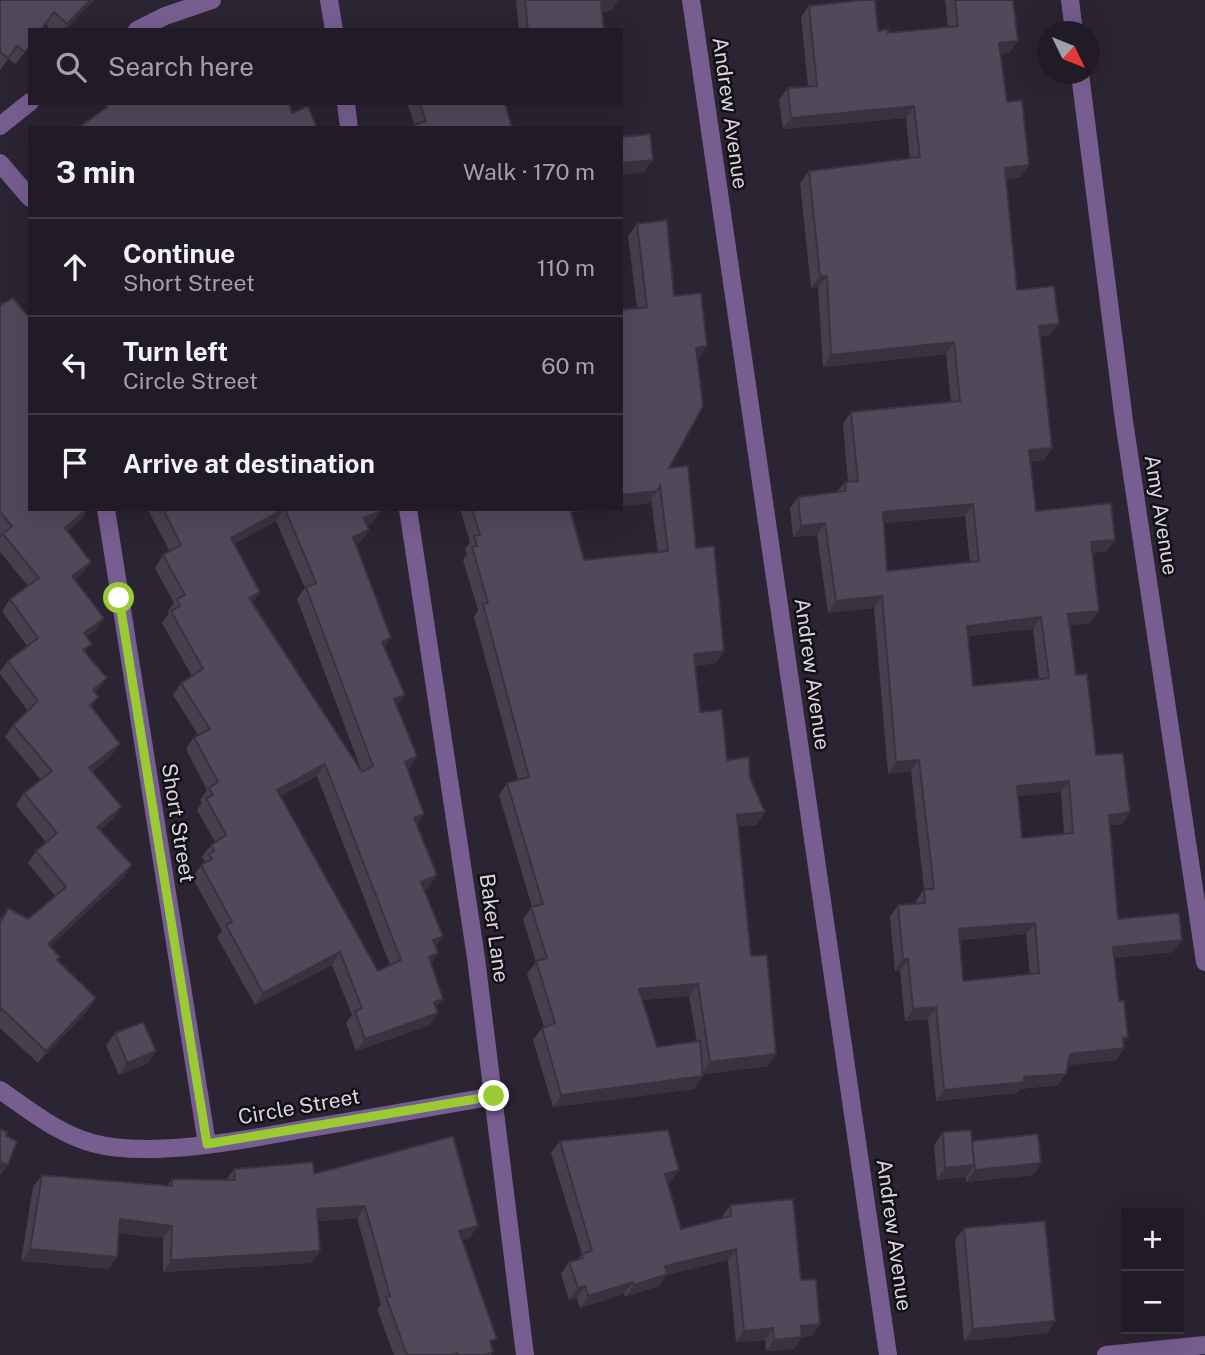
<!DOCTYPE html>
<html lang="en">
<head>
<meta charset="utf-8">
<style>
  :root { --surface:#201b26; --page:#28242e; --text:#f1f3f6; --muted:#a2a1a7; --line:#3d3943 }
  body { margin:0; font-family:"Public Sans",sans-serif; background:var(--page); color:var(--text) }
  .controls { position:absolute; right:21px; bottom:21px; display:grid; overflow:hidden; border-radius:0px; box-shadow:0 7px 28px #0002 }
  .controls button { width:63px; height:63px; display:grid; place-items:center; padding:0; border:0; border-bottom:2px solid var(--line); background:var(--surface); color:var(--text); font:35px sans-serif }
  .compass { position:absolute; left:1037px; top:21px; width:63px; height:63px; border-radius:50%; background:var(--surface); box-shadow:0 7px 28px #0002; rotate:133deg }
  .stop { position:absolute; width:21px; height:21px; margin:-16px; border:5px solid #9bcb33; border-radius:50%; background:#fff }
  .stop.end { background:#9bcb33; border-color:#fff; box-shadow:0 2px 7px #0008 }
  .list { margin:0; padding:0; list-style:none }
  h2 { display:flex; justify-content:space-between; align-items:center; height:91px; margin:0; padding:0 28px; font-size:30px }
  h2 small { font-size:23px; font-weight:400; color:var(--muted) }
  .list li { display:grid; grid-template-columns:46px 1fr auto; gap:21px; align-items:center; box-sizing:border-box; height:98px; padding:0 28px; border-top:2px solid var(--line) }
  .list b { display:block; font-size:26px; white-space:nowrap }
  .list p { margin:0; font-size:23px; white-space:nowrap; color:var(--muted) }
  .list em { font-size:23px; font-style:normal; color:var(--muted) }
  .icon { flex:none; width:38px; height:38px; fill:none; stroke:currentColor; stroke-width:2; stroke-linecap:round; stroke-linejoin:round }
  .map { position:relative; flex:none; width:1205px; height:1355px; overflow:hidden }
  .search { position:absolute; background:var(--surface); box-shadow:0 7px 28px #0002; left:28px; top:28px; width:595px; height:77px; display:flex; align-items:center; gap:18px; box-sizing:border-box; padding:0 24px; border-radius:0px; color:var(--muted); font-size:26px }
  .panel { position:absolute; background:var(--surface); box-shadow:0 7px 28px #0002; left:28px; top:126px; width:595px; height:385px; border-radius:0px }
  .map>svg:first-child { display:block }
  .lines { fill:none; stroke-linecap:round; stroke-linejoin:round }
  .minor { stroke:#765e90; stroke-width:18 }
  .wall { fill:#463f4d; fill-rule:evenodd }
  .shaded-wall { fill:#39333f }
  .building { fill:#51495a; stroke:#39333f; stroke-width:2; fill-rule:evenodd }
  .route { stroke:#9bcb33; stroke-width:9 }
  .labels { text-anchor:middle; stroke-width:5; stroke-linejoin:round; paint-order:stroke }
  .street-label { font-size:21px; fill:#d9d5de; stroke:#120f15 }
</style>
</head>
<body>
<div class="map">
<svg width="1205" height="1355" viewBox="0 0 1205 1355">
  <rect width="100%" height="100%" fill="#2b2433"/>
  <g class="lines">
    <path class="minor" d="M329,0L334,30
      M691,0L888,1355
      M1070,0L1074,32
      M137,30L165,16L212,0
      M1080,74L1124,421L1205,962
      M346,103L349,128
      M0,126L30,102
      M0,163L30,198
      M106,509L207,1144
      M408,509L476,958L525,1355
      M0,1090C29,1110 57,1133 92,1143C150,1159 250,1139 309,1128C371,1118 432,1107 494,1096
      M1106,1355L1205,1345"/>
  </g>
  <path class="wall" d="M0,0H94L65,30H51L46,24L16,64L8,59L0,70Z
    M516,0H618L610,11L602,12L604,30H519Z
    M945,0H1013L1018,41L1009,53L1000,54L1007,102L1029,165L1021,177L1006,179L1017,290L1050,335L1040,336L1044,460L1031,461L1036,511L1107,551L1092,553L1090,623L1069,625L1076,675L1096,755L1130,812L1122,824L1110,825L1118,919L1174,952L1114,958L1124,1044L1116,1060L1067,1065L1058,1085L1020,1089L1017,1093L936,1101L928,1019L905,1021L900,971H895L890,917L898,905L916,904V901L924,889L911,771L888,774L874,608L828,613L817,535L793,537L790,508L798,497L837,492L845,482H848L843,424L851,412L951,402L946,354L823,367L818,287L811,288L800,183L809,171L910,158L906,118L783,129L779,100L788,88L808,86L801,17L809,6L878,31L888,33L948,27ZM965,516L970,562L887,571L884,523ZM1033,629L1039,679L973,686L968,636ZM1061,792L1064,834L1022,838L1018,796ZM1026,934L1030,974L963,981L960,940Z
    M407,103H505L512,128H412L415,125Z
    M637,224L674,296L699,359H697L669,468L696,548L724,651L716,663L695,666L700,712L727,760L750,778L765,812L756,825L738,826L751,956L776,1054L768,1066L703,1074V1076L694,1089L553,1107L533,1040L542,1028L544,1027L527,974L536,962L523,919L532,907L499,795L507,783L518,780L474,617L478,610L463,560L467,554L465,549L470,542L460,509H587V510L571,512L584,560L658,552L651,499L649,503L621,506V310L637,308L628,236ZM689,996L697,1042L657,1047L643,1000Z
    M0,305L30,509H88L82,519L67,531L82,574L75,580L96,630L87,636L86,653L98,690L95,693L92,708L111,756L92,772L113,819L100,830L124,877L50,946L88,1010L38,1063L0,1028V918H1L8,908L28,919L55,896L28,863L36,851L46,842L16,805L24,793L41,780L5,737L13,725L28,711L0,674V672L8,661L27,646L2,611L10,599L28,586L0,552V538L1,536L0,534Z
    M380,509L372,523L367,525L361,542L355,544L391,638L384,647L397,707L417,756L408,769L416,825L437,875L428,888L424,889L443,936L435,947L431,963L436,1008L430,1025L356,1051L346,1023L352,1015L332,965L255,1005L217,937L222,931L192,877L205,861L202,857L211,845L215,842L197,810L202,803L200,800L207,790L186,749L194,737L198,735L173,695L181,683L192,676L162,623L169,613L168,611L174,603L155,568L163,555L170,552L148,510ZM276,521L305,588L297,599L362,772L253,602L260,592L234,544ZM317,776L390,965L378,971L280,796Z
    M115,1033L156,1051L147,1064L119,1075L106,1046Z
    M943,1132L972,1142L1041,1163L1033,1175L966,1182V1177L937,1180L934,1145Z
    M560,1141L671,1182L667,1183L681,1229L722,1219V1217L730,1205L801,1280L820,1324L812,1336L802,1337L794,1349L766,1351L765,1340L736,1342L728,1260L666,1275L659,1286L625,1297L624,1294L580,1308L577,1298L569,1300L561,1274L569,1262L577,1260L582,1254L551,1153Z
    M234,1169L314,1174L470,1238L462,1240L493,1352L491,1355H394L377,1309L381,1305L357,1218L318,1221L320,1251L311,1263L163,1272V1238L119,1233L109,1269L21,1261L33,1187L42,1175L167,1186L172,1179L226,1180Z
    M964,1228L1055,1321L1047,1333L964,1341L955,1240Z"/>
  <path class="shaded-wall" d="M90,0H94L65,30H63L67,24Z
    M618,0L610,11L593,13L601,2Z
    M1018,41L1009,53L991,55L999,43Z
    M914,106L906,118L783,129L791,118Z
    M653,160L644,172L621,175V163Z
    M1029,165L1021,177L996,180L1005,168Z
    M820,276H827L818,287L811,288Z
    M1059,324L1050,335L1031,337L1039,326Z
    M954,342L946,354L823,367L831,355Z
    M707,346L699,359L688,360L696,348Z
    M1052,448L1044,460L1021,462L1029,450Z
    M657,491L649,503L621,506V495Z
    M973,504L965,516L875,524L883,512Z
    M87,509H88L82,519L57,540L65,528Z
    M284,509L276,521L223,550L231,538Z
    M562,509H587V510L559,514Z
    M381,511L372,523L356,530L364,518Z
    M825,523L817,535L793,537L801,526Z
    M369,530L361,542L344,549L353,537Z
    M1115,540L1107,551L1083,554L1091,542Z
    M91,562L82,574L64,588L72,576Z
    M260,592L251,604L249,598Z
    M882,596L874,608L828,613L836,601Z
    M1099,611L1090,623L1060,626L1068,614Z
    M1041,617L1033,629L959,637L967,626Z
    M104,618L96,630L76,645L84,633Z
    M391,638L382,651V642Z
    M724,651L716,663L686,667L694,654Z
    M107,678L98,690L84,702L93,690Z
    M405,695L396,707L394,699Z
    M120,744L111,756L81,780L89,768Z
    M417,756L409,769L396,774L405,762Z
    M919,760L911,771L888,774L896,762Z
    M325,764L317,776L269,802L277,790Z
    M1069,781L1061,792L1009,797L1017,786Z
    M122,807L113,819L89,839L97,827Z
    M765,812L756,825L728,827L737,815Z
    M1130,812L1122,824L1101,827L1109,815Z
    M424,814L416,826L414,818Z
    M132,865L124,877L40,956L48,944Z
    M437,875L428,888L413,894L421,882Z
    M1035,923L1026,934L950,940L959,929Z
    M443,936L434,948L433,940Z
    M1182,940L1174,952L1105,959L1113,947Z
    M340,952L332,965L255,1005L263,993Z
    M438,953L430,966L429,957Z
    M903,959H908L900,971H895Z
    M698,984L689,996L631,1001L639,989Z
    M96,998L88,1010L38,1063L46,1051Z
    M443,999L434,1011V1002Z
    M936,1007L928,1019L905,1021L913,1009Z
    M438,1013L430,1025L356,1051L365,1039Z
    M1128,1037L1120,1049L1124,1048L1116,1060L1062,1066L1070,1054Z
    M156,1051L147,1064L119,1075L127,1063Z
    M776,1054L768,1066L702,1075L710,1062Z
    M1066,1074L1058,1085L1020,1089L1017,1093L936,1101L944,1090L1024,1077Z
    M703,1076L694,1089L553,1107L561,1095Z
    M0,1162L8,1165L0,1176Z
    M1041,1163L1033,1175L966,1182L975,1170Z
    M974,1165L966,1177L937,1180L945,1168Z
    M679,1170L671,1182L657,1186L665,1174Z
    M365,1206L357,1218L308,1222L317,1209Z
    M120,1219L172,1226L163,1238L112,1232Z
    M478,1226L470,1238L451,1243L459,1231Z
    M30,1249L117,1257L109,1269L21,1261Z
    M736,1249L728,1260L666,1275L659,1286L625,1297L634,1285L665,1266Z
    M320,1251L311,1263L163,1272L171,1260Z
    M633,1282L624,1294L580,1308L588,1296Z
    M585,1286L577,1298L569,1300L578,1288Z
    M1055,1321L1047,1333L964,1341L973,1329Z
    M820,1324L812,1336L793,1337L801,1326Z
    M773,1328L765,1340L736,1342L744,1331Z
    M802,1337L794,1349L766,1351L774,1340Z"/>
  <path class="building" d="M0,0H90L67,24L54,12L41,30H30V45L25,52L17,46L8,58L0,52Z
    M525,0H617L601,2L604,30H528Z
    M863,0H875L878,31L888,29V33L958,26L955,0H1013L1018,41L999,43L1007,102L1022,100L1029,165L1005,168L1017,290L1054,286L1059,324L1039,326L1052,448L1029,450L1036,511L1111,503L1115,540L1091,542L1099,611L1068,614L1076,675L1087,674L1096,755L1123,753L1130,812L1109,815L1118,919L1179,913L1182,940L1113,947L1119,1001H1124L1128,1037L1123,1038L1124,1048L1070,1054L1066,1074L1024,1077L1025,1082L944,1090L936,1007L913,1009L908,959H903L898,905L925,903L924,889H934L919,760L896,762L882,596L836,601L825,523L801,526L798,497L846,491L845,482L858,481L851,412L960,401L954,342L831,355L827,276H820L809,171L920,157L914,106L791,118L788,88L817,86L809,6ZM973,504L979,561L887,571L883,512ZM1041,617L1049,678L973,686L967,626ZM1069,781L1073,833L1022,838L1017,786ZM1035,923L1039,973L963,981L959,929Z
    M107,103H289L292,113L308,106L317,128H78L107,107L105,104Z
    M420,103H505L512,128H415L414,125L426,121Z
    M650,134L653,160L621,163V137Z
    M667,220L674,296L701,293L707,346L696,348L703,406L669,468L688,466L696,548L714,546L724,651L694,654L700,712L722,710L727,760L749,757L750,778L765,812L737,815L751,956L767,955L776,1054L710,1062L698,984L639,989L657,1047L700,1041L703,1076L561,1095L542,1028L555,1023L536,961L547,958L531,907L543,904L507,783L529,777L483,604L488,603L472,547L477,546L474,536L480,535L472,509H570L584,560L668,551L660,486L657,491L621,495V310L647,307L637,224Z
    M13,298L30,318V509H87L65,528L91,562L72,576L104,618L84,633L92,644L83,650L107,678L93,690L99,697L90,705L120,744L89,768L122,807L97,827L132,865L48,944L60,957L57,960L96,998L46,1051L2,1009L0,1011V918L2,920L8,908L28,919L66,887L36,851L57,833L24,793L52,771L13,725L38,701L8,661L38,638L10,599L39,578L3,534L12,526L0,512V305Z
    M163,509H284L231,538L260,592L249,598L362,772L373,766L306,587L316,583L285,509H380L381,511L364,518L369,530L353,537L391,638L382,642L405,695L394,699L417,756L405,762L424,814L414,818L437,875L421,882L443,936L433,940L438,953L429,957L443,999L434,1002L438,1013L365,1039L355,1011L362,1008L340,952L263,993L226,925L232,922L201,865L212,859L209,854L214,851L211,845L226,835L206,798L213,795L209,788L218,782L194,737L210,729L181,683L203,669L171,611L180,606L177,599L185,595L163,555L181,545ZM325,764L401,960L378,971L277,790Z
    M143,1022L156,1051L127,1063L115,1033Z
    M0,1129L7,1132L6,1136L17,1141L8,1165L0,1162Z
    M668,1130L679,1170L665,1174L681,1229L731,1216L730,1205L793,1199L801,1280L816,1279L820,1324L801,1326L802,1337L774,1340L773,1328L744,1331L736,1249L665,1266L667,1274L634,1285L633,1282L588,1296L585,1286L578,1288L569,1262L583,1258L582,1254L592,1251L560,1141Z
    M971,1130L974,1165L945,1168L943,1132Z
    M1038,1134L1041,1163L975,1170L972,1141Z
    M453,1136L478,1226L459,1231L497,1339L490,1341L493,1352L485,1355H458L457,1353L450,1355H407L386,1297L390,1296L365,1206L317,1209L320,1251L171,1260L172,1226L120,1219L117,1257L30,1249L42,1175L172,1186V1179L235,1180L234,1169L313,1162L314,1174Z
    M1045,1221L1055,1321L973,1329L964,1228Z"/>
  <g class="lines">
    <path class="route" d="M119,598L207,1144L494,1096"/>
  </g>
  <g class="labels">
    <g class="street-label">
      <text transform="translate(730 113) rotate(82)" y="7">Andrew Avenue</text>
      <text transform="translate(1161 515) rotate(81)" y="7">Amy Avenue</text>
      <text transform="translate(812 674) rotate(82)" y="7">Andrew Avenue</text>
      <text transform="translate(178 823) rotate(81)" y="7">Short Street</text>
      <text transform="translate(494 928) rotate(82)" y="7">Baker Lane</text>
      <text transform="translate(299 1107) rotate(-10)" y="7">Circle Street</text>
      <text transform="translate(894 1235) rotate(82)" y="7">Andrew Avenue</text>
    </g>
  </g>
</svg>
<div class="controls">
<button>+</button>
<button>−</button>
</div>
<svg class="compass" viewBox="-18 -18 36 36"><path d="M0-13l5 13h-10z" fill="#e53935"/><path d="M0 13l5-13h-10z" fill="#a2a1a7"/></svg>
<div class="stop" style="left:119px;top:598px"></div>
<div class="stop end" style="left:494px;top:1096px"></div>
<div class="search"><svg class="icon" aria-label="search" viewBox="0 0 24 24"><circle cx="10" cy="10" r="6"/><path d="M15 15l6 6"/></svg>Search here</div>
<section class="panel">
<h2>3 min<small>Walk · 170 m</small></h2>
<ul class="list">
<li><svg class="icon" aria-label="ahead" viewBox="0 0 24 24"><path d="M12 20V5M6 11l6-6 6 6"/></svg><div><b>Continue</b><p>Short Street</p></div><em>110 m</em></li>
<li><svg class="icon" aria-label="left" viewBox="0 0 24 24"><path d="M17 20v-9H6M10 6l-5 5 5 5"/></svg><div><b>Turn left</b><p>Circle Street</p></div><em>60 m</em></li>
<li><svg class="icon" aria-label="arrive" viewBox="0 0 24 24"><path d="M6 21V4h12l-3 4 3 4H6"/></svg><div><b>Arrive at destination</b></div></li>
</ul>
</section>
</div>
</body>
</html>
